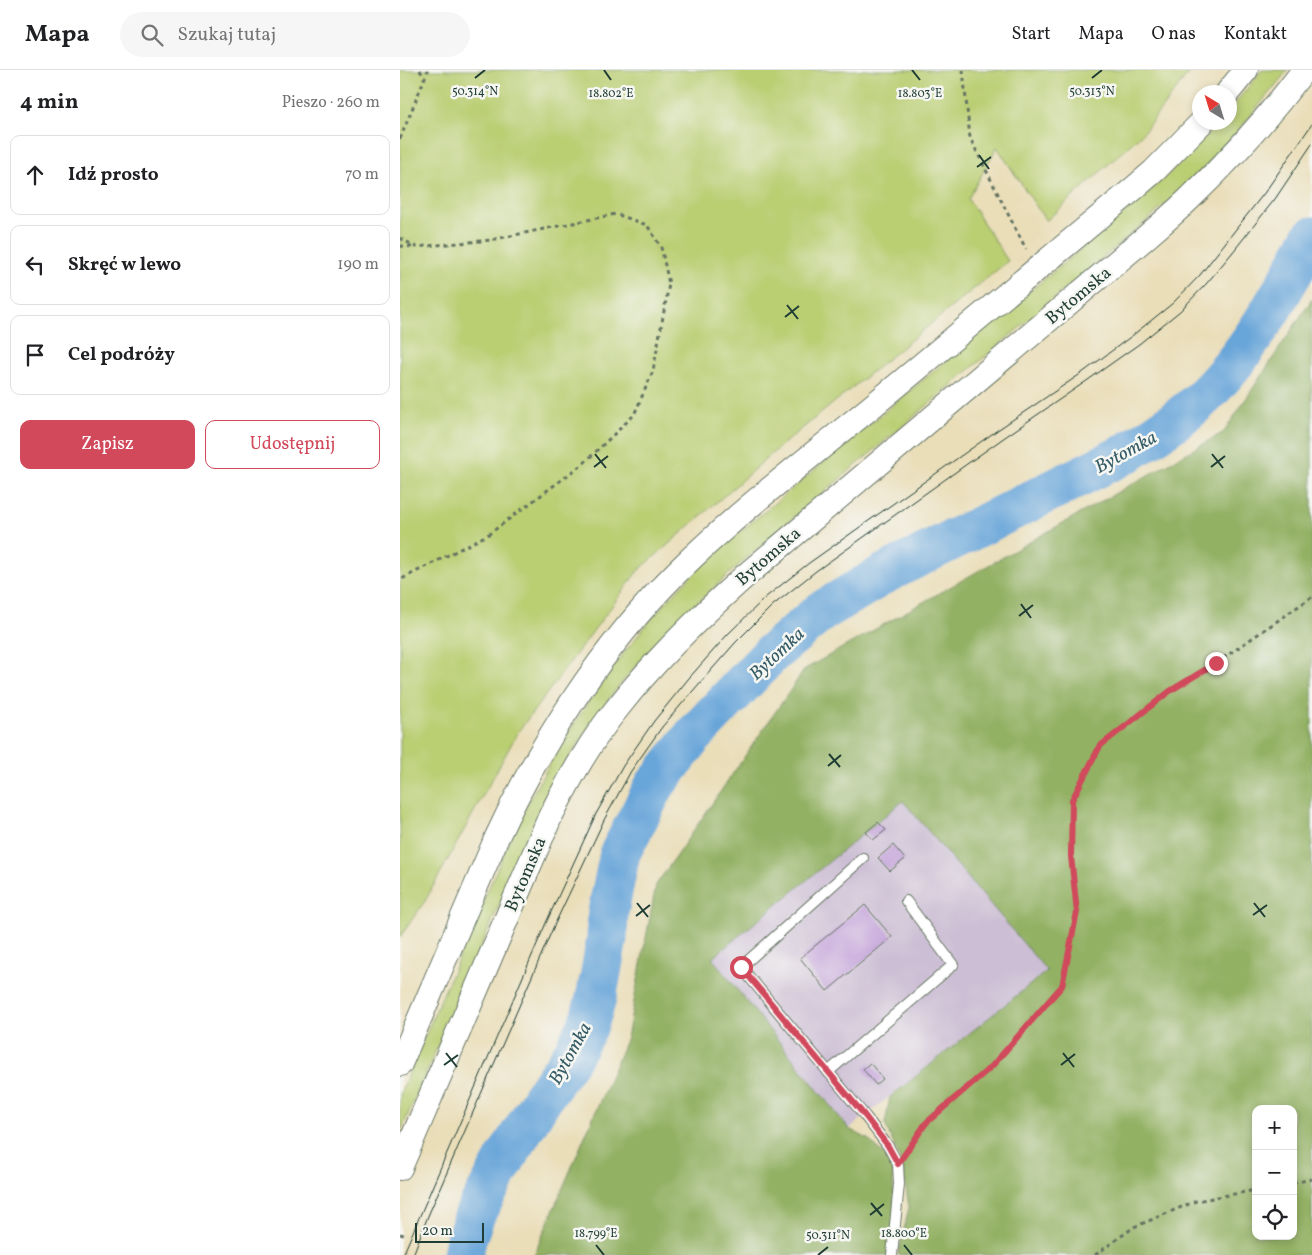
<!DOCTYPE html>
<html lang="pl">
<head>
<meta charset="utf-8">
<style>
  :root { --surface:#fff; --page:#f6f6f6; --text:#202124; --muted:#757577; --line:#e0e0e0; --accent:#d1495b }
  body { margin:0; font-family:Vollkorn,serif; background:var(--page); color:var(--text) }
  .controls { position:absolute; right:15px; bottom:15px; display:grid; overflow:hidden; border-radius:10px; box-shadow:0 2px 8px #0003 }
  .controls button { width:45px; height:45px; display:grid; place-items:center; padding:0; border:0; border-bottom:1px solid var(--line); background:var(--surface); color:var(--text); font:25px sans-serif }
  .compass { position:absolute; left:792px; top:15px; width:45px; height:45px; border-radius:50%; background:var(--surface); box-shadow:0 2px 8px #0003; rotate:322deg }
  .scale { position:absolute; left:15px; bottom:12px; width:69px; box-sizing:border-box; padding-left:5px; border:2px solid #1f3d34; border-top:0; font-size:14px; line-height:18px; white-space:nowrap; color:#1f3d34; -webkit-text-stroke:4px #f6f6f2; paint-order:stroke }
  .stop { position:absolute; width:15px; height:15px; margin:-11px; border:4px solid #d1495b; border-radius:50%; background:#fff }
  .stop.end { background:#d1495b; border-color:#fff; box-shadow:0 1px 5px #0008 }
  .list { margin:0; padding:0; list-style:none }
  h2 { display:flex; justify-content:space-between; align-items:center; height:65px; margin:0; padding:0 20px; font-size:21px }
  h2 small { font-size:16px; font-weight:400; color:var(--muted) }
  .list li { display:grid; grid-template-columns:32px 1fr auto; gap:15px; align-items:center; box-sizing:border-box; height:80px; margin:0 10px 10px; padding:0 10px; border:1px solid var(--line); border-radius:10px }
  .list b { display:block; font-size:19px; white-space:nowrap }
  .list em { font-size:16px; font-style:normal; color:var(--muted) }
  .actions { display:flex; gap:10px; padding:15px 20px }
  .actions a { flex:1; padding:11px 0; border:1px solid var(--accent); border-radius:10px; text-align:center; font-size:18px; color:var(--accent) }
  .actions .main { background:var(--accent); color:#fff }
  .icon { flex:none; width:28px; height:28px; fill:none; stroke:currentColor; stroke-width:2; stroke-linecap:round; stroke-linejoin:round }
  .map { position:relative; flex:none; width:912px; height:1185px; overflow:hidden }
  header { display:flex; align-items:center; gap:30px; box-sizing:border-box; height:70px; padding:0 25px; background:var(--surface); border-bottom:1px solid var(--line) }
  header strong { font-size:24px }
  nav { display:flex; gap:28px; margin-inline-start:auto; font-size:18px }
  .search { width:350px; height:45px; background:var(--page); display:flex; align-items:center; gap:12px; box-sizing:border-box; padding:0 18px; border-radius:28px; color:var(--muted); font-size:19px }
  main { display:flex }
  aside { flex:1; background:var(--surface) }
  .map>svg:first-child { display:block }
  .industrial { fill:#ccbed4 }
  .green { fill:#bace72; stroke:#6c8653 }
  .forest { fill:#93b164; stroke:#59774c; fill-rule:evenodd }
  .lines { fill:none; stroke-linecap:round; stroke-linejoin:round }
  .river { stroke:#67a5d9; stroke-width:41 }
  .building { fill:#c09dd8 }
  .service-casing { stroke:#667563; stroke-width:12 }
  .tertiary-casing { stroke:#667563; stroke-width:26 }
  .path { stroke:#667563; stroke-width:3; stroke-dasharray:4 4; stroke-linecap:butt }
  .service { stroke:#fff; stroke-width:10 }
  .tertiary { stroke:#fff; stroke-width:24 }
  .tram { stroke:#1f3d34; stroke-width:1 }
  .route { stroke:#d1495b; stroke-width:6 }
  .ticks { fill:none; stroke:#1f3d34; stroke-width:2 }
  .labels { text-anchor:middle; stroke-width:5; stroke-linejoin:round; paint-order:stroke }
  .street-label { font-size:18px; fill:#1f3d34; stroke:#f6f6f2 }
  .water-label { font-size:19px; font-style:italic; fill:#355c66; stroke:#f6f6f2 }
  .ticks-label { font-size:12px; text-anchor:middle; fill:#1f3d34; stroke:#f6f6f2; stroke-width:5; stroke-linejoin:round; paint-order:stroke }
</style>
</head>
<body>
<header>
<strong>Mapa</strong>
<div class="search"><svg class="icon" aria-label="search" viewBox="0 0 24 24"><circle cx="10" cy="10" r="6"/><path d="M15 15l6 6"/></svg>Szukaj tutaj</div>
<nav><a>Start</a><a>Mapa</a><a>O nas</a><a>Kontakt</a></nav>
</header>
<main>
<aside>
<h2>4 min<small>Pieszo · 260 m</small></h2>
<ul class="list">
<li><svg class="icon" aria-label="ahead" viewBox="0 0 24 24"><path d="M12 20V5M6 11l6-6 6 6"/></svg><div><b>Idź prosto</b></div><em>70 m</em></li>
<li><svg class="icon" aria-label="left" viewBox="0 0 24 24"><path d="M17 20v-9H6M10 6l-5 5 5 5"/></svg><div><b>Skręć w lewo</b></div><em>190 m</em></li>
<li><svg class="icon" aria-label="arrive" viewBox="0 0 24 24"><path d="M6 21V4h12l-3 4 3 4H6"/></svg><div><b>Cel podróży</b></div></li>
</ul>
<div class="actions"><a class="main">Zapisz</a><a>Udostępnij</a></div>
</aside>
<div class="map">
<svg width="912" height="1185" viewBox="0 0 912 1185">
  <rect width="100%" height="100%" fill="#f6f6f2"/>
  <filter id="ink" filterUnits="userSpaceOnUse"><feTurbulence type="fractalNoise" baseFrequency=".02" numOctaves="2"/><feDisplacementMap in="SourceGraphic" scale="10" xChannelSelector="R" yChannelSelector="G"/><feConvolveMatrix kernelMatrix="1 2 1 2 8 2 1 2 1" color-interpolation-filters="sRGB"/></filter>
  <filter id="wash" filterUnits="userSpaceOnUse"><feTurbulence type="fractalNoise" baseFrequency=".0096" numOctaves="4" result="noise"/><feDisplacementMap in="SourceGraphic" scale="20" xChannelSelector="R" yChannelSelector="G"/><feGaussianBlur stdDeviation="1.12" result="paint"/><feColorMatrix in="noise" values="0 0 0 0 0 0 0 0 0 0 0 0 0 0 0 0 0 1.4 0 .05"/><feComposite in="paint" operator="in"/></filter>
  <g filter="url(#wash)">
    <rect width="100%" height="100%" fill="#eadeb9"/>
    <path class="industrial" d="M503,731L647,901L449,1059L312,888Z"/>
    <path class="green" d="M0,0H791L743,63L646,151L597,77L568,129L608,191L382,375L238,501L118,662L25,831L0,867Z
      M862,0H888L840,58L807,94L757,142L367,470C306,524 242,580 195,648C175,676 159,706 142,736L0,1063V1024L113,762C160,668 218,580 292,505C307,490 324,476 340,462L746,125L795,79L818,53L829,52L830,40Z"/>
    <path class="forest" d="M912,229V1185H498L509,1137L502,1094L485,1054L490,1027L647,901L503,731L312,888L449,1059L468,1069L492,1093L495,1152L489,1185H134L227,968L256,815L405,599L824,362ZM856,1039H893V1166H856Z"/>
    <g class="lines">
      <path class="river" d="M63,1185L66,1169L76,1142L107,1086L143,1027L169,990L187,958L195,932L200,908L207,868L208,842L220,783L255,715L294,665L371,584L422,541L486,503L725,384C751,368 774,353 797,333C845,290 882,223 912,167"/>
    </g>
    <g id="blocks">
      <path class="building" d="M478,752L486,760L473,770L466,762Z
        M493,775L505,789L490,801L478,788Z
        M465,835L492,867L427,921L400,888Z
        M470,993L483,1009L476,1015L463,999Z"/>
    </g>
  </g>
  <g filter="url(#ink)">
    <use href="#blocks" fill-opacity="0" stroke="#667563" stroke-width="1"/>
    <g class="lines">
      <defs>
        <path id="service" d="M463,788L341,897L465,1046L488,1076L498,1094L499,1114L492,1185
          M428,1002L553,895L506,831"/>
        <path id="tertiary" d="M828,22L846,0
          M0,994L97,767C141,672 202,577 277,502C337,443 405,391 470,338C557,265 645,193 732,120L754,101L802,52
          M0,1098L150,747C170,708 191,670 219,636C256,589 299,547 344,507L744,169C760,155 777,141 792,126C833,87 870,45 904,0"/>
      </defs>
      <use href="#service" class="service-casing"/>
      <use href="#tertiary" class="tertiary-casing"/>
      <path class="path" d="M20,0L24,8
        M563,0L570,68L614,156L626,179
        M0,69L28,0
        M0,168L16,177L91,170L216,144L247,155L261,177L269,214L253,301L234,345L184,393L89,464L0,510
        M0,176L13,177
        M509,1078L525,1053L592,996L662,916L677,842L671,786L672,730L700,676L770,621L816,593L912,527
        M893,1113L912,1109
        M0,1164L4,1165
        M695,1185L734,1157L796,1131L856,1120"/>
      <use href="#service" class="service"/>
      <use href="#tertiary" class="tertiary"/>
      <path class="tram" d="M3,1185L146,853L196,744L223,696L254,651L289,608L328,564L366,527L409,493L599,359L682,303L733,265L773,233L800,205L865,122L912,54
        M13,1185L28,1146L153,858L204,750L231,701L262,657L298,615L336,572L372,536L416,501L605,367L688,310L739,274L780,241L807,213L832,183L875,129L912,74"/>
    </g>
  </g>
  <g class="lines" filter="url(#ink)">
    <path class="route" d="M341,897L465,1046L488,1076L498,1094L526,1053L592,996L662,916L677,842L671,786L672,730L700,676L770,621L816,593"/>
  </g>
  <path class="ticks" d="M204,0L211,10M512,0L520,10M75,8L85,0M692,8L702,0M579,85L589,99M577,97L591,87M387,235L398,249M385,247L399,236M195,384L206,398M812,384L823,398M194,397L208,386M811,397L825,386M621,534L631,548M619,546L633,535M429,684L440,697M428,696L441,685M237,833L248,847M854,833L865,847M853,845L867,835M236,846L250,835M46,983L57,997M663,983L674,997M44,995L58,985M661,995L675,984M471,1133L482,1146M470,1145L484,1134M196,1175L204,1185M504,1175L512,1185M418,1185L428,1177"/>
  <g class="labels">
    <g class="street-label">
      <text transform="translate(678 225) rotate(-40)" y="6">Bytomska</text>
      <text transform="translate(368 486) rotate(-41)" y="6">Bytomska</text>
      <text transform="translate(125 804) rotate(-67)" y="6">Bytomska</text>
    </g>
    <g class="water-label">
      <text transform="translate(725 381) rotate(-29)" y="7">Bytomka</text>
      <text transform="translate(376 583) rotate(-43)" y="7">Bytomka</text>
      <text transform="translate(169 983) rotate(-61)" y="7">Bytomka</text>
    </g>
  </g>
  <g class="ticks-label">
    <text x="692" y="25">50.313°N</text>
    <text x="75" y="25">50.314°N</text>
    <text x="520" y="27">18.803°E</text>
    <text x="211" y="27">18.802°E</text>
    <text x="196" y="1167">18.799°E</text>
    <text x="504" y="1167">18.800°E</text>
    <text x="428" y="1169">50.311°N</text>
  </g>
</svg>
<div class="controls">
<button>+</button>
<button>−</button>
<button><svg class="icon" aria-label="locate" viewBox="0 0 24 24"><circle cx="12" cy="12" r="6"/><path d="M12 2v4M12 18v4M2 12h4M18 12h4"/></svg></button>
</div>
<svg class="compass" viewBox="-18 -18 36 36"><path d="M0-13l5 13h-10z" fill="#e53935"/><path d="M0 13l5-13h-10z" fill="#757577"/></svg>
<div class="scale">20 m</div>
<div class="stop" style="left:341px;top:897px"></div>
<div class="stop end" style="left:816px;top:593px"></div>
</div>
</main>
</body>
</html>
